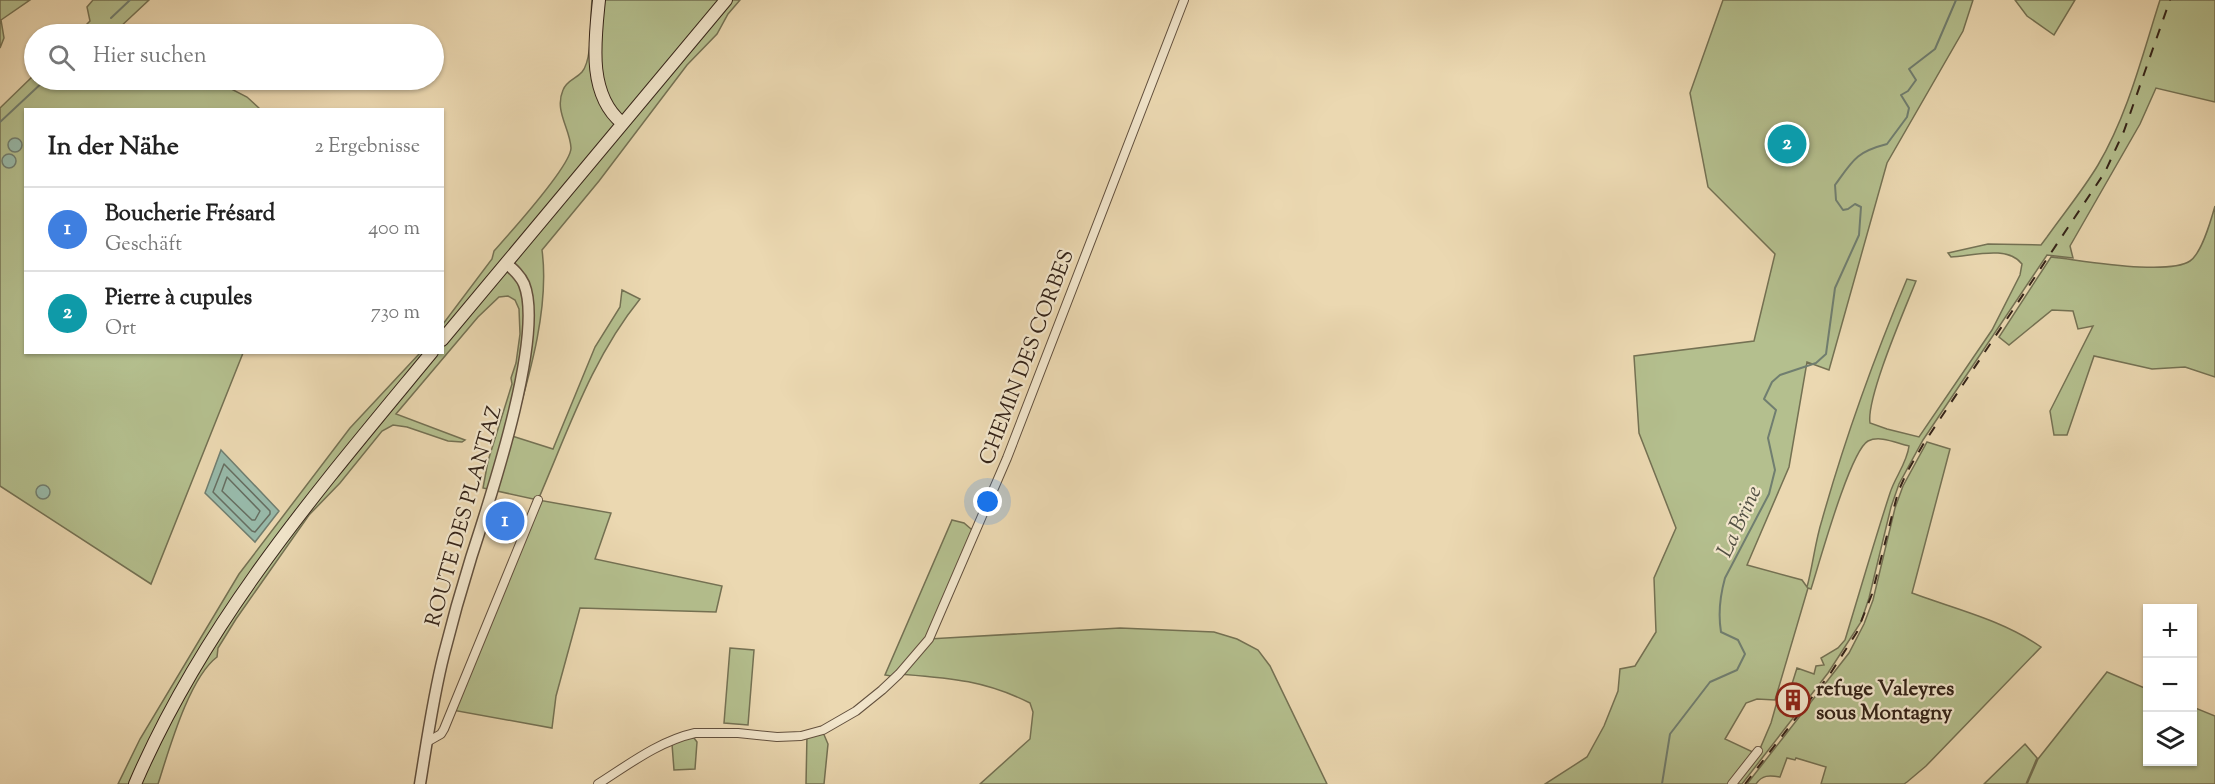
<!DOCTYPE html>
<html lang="de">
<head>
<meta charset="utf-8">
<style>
  :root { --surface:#fff; --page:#f2f2f2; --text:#222; --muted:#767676; --line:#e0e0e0; --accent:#8f2418 }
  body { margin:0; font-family:"Sorts Mill Goudy",serif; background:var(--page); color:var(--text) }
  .controls { position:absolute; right:18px; bottom:18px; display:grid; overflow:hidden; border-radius:0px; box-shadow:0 2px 4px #0004 }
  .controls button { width:54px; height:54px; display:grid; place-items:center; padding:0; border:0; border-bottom:2px solid var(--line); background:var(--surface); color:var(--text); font:30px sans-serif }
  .you { position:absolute; left:988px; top:502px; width:21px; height:21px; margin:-15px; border:4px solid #fff; border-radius:50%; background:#1a73e8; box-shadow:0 0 0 9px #1a73e833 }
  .badge { display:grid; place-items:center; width:39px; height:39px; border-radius:50%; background:var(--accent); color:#fff; font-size:20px; font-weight:700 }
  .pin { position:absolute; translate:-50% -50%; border:3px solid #fff; box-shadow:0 2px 6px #0006 }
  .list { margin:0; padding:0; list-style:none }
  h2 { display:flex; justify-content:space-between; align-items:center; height:78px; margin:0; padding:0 24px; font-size:26px }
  h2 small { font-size:20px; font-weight:400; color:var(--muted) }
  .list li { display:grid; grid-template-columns:39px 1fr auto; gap:18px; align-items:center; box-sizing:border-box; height:84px; padding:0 24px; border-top:2px solid var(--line) }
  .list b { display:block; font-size:22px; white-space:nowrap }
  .list p { margin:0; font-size:20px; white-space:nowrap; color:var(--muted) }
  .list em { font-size:20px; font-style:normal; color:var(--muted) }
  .icon { flex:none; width:33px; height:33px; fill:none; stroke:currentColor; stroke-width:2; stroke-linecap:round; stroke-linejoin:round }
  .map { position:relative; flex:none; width:2215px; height:784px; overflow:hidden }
  .search { position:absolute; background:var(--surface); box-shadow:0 2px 4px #0004; left:24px; top:24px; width:420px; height:66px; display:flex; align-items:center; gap:15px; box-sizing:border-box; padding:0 21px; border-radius:33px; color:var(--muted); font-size:22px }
  .panel { position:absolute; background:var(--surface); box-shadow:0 2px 4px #0004; left:24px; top:108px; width:420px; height:246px; border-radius:0px }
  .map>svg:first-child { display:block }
  .green { fill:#b4bf8e; stroke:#747153; stroke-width:1.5 }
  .water { fill:#98baaa; stroke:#707e70; stroke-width:1.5 }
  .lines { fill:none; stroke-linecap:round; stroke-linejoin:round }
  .shore { stroke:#666e61; stroke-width:1.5 }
  .stream { stroke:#707e70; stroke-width:2 }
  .minor-casing { stroke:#62503e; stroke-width:10 }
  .tertiary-casing { stroke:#62503e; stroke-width:13 }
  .secondary-casing { stroke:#342318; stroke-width:14 }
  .minor { stroke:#f2e6cc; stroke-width:8 }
  .tertiary { stroke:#f2e6cc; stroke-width:10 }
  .secondary { stroke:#f2e6cc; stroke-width:12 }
  .rail { stroke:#342318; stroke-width:2; stroke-dasharray:10 10; stroke-linecap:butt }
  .labels { text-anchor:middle; stroke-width:4.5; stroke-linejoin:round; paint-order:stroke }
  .street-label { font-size:21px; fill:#342318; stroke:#f2e6cc }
  .poi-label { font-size:21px; font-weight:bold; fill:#342318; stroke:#f2e6cc; text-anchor:start }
  .water-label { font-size:22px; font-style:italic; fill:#525044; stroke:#f2e6cc }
</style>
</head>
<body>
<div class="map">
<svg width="2215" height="784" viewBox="0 0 2215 784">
  <rect width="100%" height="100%" fill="#ebd8b1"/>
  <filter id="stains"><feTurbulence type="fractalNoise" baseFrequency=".00333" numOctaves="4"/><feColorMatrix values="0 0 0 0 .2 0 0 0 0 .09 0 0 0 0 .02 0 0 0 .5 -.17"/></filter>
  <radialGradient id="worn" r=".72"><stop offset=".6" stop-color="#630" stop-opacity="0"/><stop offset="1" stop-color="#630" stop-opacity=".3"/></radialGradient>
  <path class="green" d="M0,0H30L1,20L4,38L0,48Z
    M93,0H149L118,29L127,34H77L90,21L87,7Z
    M592,0H740L728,14L717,34L687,65L599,181L542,250C550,309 528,380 512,436L553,449L595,347L620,307L622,290L640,299C592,358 568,431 538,500L611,513L595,559L722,586L716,612L580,608L556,696L552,728L452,710L538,500L483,488L488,461L512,384L511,378L516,363L520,334L519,309L515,300L508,296L499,297L478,317L396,414L465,440L462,442L448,441L407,427L393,425L382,431L340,483L309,515L236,619L218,648L217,657C189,678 169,750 158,784H118L140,739L239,574L350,428L420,353L442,352L443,324L492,259L494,251C509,234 571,166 571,148C570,128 554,111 563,90C567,80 576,79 582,72C593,59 590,18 592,0Z
    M1723,0H1973L1963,31L1887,163L1829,370L1807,362L1789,467L1747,565L1802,580L1807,587C1813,565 1815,542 1822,520C1845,438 1874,358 1907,279L1916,281C1905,309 1866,398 1870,423L1887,429L1919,437L1992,330L2020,275L2022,264C2008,245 1972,256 1951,257L1948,253L1988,244L2041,245L2047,237C2064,213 2083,190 2098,165C2128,114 2142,56 2160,0H2215V102L2156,88L2140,124L2070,246L2073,258L2047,255L1923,440L1899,484L1891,507L1869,598L1861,622L1828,673L1742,784H1733L1759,751L1771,723L1780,691L1785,689L1789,693L1784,704L1793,709L1802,692L1791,687L1797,668L1814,674L1816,666L1824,665L1821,658L1838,648L1845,640C1860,591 1874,542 1890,493C1895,477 1907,463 1909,446C1896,443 1880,435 1868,441C1850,451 1819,564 1811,589L1808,588L1775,700L1757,699L1746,703L1725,739L1755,753L1732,784H1545L1587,757L1604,726L1618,691L1620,669L1635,666L1656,632L1654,578L1676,528L1639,433L1634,356L1754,341L1775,254L1708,187L1690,93Z
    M2015,0H2075L2054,35L2027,16Z
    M34,75V80H214L247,97L260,109L26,110V352L243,353L151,584L0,486V108Z
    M2215,206V377L2185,367L2152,369L2094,356L2067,435H2054L2050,411L2093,326L2078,329L2073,311L2052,310L2009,345L1999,337L2051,257C2081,260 2167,276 2190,261C2202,253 2211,220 2215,206Z
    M1927,442L1950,449L1912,593C1955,609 2003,620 2041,647L1926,766L1907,782L1904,784H1821L1826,767L1796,758L1795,760L1787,758L1780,777C1769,775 1762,775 1756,784H1747L1849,653L1864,624L1873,600L1895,508L1903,486Z
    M952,520L964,523L971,529L977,528L929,639L1120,628L1214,632L1237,639L1258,650L1270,666L1327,784H980L1030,739L1033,712L1030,703C984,680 949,678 899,674L891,676L885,675Z
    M730,648L754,650L748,725L724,723Z
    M2107,672L2147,689L2148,762H2192L2193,707L2215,716V784H2027L2038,759Z
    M822,730L828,744L824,784H806L807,734Z
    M688,738H694L697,742L695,769L674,770L672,744Z
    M2025,744L2037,758L2026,784H1984Z"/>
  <path class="water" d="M8 145a7 7 0 1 1 14 0a7 7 0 1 1-14 0Z
    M2 161a7 7 0 1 1 14 0a7 7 0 1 1-14 0Z
    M221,450L279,511L255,542L205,493Z
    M36 492a7 7 0 1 1 14 0a7 7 0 1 1-14 0Z"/>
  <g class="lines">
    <path class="shore" d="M224,464L270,511V514L255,532L252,531L213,492Z
      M227,477L260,511L255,520H252L222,491Z"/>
    <path class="stream" d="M111,18L130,0
      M94,34L99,30
      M0,122L45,80
      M1662,784L1670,734L1710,682L1737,670L1745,654L1738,640L1721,632C1718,614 1720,596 1725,578L1769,494L1775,470L1768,438L1776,410L1764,399L1772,382L1780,375L1816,363L1826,354L1835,288L1859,235L1861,207L1855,204L1848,209L1843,210L1836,200L1835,185C1853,160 1856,152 1887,144L1907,117L1909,108L1901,95L1908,91L1916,80L1909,69L1935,49L1956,0"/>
    <defs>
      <path id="minor" d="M427,742L441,734L444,729L538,500
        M598,784C628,765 659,741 695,733H738L777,737L801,736L823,730L856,711L882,690L899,674L929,639L1007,458L1184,0
        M1732,784L1758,751"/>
      <path id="tertiary" d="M420,784C427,741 433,697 444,654C452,622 461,590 471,558C489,502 545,336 524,284C520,275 513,269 506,263"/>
      <path id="secondary" d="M599,0C595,40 587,94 622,123
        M442,340L726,0
        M135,784C206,619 319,489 432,352"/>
    </defs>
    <use href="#minor" class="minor-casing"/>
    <use href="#tertiary" class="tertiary-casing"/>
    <use href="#secondary" class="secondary-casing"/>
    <use href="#minor" class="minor"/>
    <use href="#tertiary" class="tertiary"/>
    <use href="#secondary" class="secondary"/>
    <path class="rail" d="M1745,784L1830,674L1857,632L1872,594L1898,492L1907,472L1924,443L2105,172L2124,131L2170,0"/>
  </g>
  <defs>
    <symbol id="building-ring" viewBox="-11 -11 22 22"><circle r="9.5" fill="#f2e6cc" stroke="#8f2418" stroke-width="1.5"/><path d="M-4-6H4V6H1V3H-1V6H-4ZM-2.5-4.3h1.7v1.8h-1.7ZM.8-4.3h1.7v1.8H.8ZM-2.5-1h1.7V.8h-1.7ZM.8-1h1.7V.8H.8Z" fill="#8f2418"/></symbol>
  </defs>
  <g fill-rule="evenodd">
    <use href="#building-ring" x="1774" y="681" width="38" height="38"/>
  </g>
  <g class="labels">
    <g class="street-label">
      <text transform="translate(1026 357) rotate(-69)" y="7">CHEMIN DES CORBES</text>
      <text transform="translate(463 516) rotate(-74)" y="7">ROUTE DES PLANTAZ</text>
    </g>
    <g class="poi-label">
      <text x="1816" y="695">refuge Valeyres<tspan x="1816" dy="24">sous Montagny</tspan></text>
    </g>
    <g class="water-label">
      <text transform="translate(1738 521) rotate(-65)" y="8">La Brine</text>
    </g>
  </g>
  <rect width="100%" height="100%" filter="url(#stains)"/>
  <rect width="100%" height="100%" fill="url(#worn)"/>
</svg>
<div class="controls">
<button>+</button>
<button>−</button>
<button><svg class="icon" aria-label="layers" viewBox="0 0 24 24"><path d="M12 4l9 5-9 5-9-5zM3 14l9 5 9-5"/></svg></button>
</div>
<div class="you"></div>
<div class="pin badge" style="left:505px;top:521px;background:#3f7fe0">1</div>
<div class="pin badge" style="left:1787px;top:144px;background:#0f9aa8">2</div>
<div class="search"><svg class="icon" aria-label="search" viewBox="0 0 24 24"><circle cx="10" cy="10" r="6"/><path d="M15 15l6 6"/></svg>Hier suchen</div>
<section class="panel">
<h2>In der Nähe<small>2 Ergebnisse</small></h2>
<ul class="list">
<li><span class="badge" style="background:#3f7fe0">1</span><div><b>Boucherie Frésard</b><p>Geschäft</p></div><em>400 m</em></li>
<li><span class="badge" style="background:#0f9aa8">2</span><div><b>Pierre à cupules</b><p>Ort</p></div><em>730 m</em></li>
</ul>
</section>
</div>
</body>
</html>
